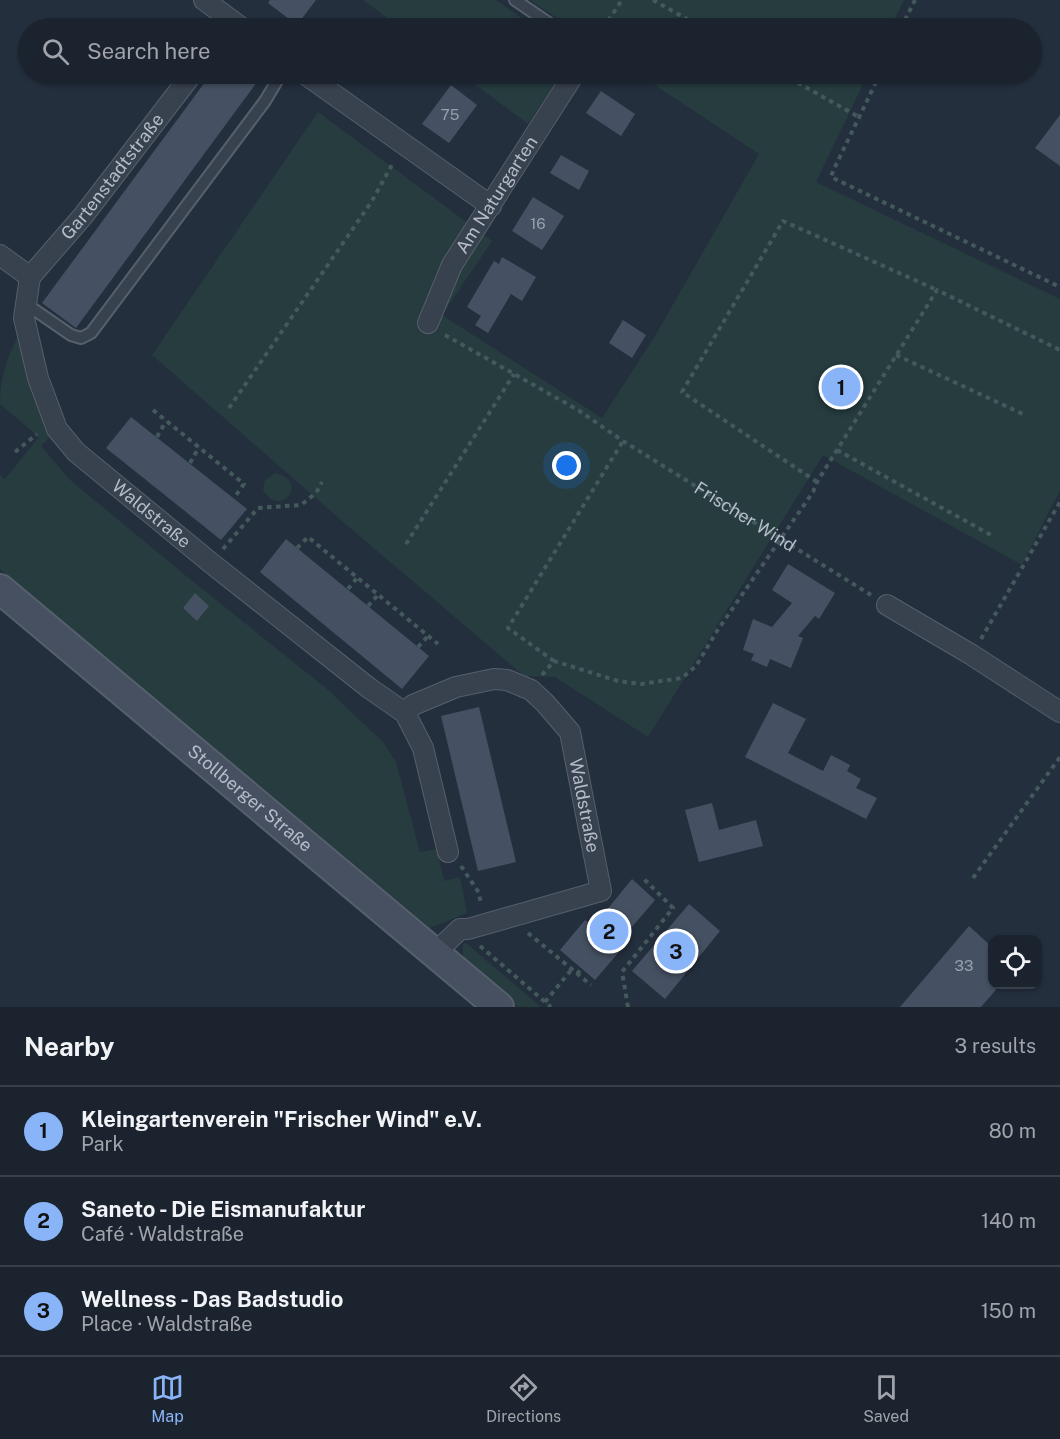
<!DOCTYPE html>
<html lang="en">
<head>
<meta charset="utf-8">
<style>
  :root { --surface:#1b232e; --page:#242b36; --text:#f1f3f6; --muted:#a0a4aa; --line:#39404a; --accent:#8ab4f8 }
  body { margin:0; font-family:"Public Sans",sans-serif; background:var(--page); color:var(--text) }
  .controls { position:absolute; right:18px; bottom:18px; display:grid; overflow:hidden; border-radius:12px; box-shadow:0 2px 4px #0004 }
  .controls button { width:54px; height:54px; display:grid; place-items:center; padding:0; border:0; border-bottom:2px solid var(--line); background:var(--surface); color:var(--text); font:30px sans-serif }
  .you { position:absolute; left:567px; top:466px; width:21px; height:21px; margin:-15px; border:4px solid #fff; border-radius:50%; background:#1a73e8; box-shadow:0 0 0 9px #1a73e833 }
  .badge { display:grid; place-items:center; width:39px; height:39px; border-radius:50%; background:var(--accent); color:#111; font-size:20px; font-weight:700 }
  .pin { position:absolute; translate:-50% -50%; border:3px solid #fff; box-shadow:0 2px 6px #0006 }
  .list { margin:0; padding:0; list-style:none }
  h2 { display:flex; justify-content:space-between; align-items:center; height:78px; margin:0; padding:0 24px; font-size:26px }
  h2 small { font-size:20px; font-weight:400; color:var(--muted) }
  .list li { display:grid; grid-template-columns:39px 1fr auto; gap:18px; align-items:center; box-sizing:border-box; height:90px; padding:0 24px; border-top:2px solid var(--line) }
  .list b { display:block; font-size:22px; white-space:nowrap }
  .list p { margin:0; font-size:20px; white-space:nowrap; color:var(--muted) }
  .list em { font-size:20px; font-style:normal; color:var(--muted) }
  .icon { flex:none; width:33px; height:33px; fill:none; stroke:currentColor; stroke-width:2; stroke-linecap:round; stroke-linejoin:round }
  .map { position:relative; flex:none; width:1060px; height:1007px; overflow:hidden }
  .search { position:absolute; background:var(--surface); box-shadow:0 2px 4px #0004; left:18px; right:18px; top:18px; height:66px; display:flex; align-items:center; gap:15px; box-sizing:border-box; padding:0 21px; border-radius:33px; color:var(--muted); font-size:22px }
  .sheet { height:348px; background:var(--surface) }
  nav { display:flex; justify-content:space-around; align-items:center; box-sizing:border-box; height:84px; border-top:2px solid var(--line); background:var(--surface); font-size:16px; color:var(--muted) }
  nav a { display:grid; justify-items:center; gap:3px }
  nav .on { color:var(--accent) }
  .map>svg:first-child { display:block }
  .green { fill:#263c3f }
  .building { fill:#455162 }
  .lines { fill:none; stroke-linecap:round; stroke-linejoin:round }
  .lane-casing { stroke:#565f6c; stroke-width:14 }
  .street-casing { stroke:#565f6c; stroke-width:22 }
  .secondary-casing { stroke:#565f6c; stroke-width:32 }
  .path { stroke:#44595c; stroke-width:4; stroke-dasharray:4.5 4.5; stroke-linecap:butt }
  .lane { stroke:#38414e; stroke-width:10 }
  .street { stroke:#38414e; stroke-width:20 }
  .secondary { stroke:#465061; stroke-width:28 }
  .labels { text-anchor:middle; stroke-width:4.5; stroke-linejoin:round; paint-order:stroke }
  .number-label { font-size:15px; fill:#98a1af }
  .street-label { font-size:18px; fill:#b4bcc9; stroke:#1d2633 }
</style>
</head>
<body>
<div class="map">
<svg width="1060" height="1007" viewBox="0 0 1060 1007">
  <rect width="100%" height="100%" fill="#242f3e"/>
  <path class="green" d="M363,0H496L535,28H401Z
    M530,0H904L890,28H572Z
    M461,74H560L528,124Z
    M638,74H868L816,182L1060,299V490L1022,565L823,455L648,737L555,677L524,676L349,527L152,355L318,112L492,241L442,315L602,418L655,336L759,154Z
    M19,334L52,435L41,446L70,480L190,579L327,689L383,742L396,762L420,852L437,849L444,881L460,877L467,913L430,928L0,569V475L5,479L39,437L0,404C0,377 7,358 19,334Z
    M275,473C310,480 281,520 263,490L265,480Z
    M466,943L541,1007H518L463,961V944Z"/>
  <path class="building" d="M270,0H316L297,25L268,3Z
    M211,74H254L260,78L76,328L42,303Z
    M451,85L477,105L449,143L422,124Z
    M601,91L635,114L621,136L586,113Z
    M1060,115V166L1035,148Z
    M561,155L589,171L579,190L550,173Z
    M533,197L564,216L542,250L512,231Z
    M502,257L536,277L522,301L511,294L488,333L475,325L481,316L467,307L494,261L499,264Z
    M623,320L646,335L632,358L609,343Z
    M131,417L247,509L221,540L106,448Z
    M286,539L429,656L402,689L260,572Z
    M788,564L835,593L819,619L815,616L798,636L803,638L791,668L770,659L767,667L751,660L754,654L743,650L753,619L772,627L792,603L772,590Z
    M195,593L209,606L197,621L183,608Z
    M773,703L806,719L788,753L823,771L831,755L850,765L847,771L861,779L856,788L877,798L866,819L745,757Z
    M479,707L516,862L478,871L441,716Z
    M712,803L719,830L756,820L763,846L699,862L685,810Z
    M632,879L655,900L625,935L630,939L595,980L560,950L585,920L593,927Z
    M689,904L720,931L665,999L632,971Z
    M969,926L992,947V984H1001L981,1007H900Z"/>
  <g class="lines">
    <defs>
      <path id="lane" d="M515,0L556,28
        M26,304L71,335L81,338L91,333L265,101L281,74"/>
      <g id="street">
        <path d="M204,0L242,28"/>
        <path d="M305,74L491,206"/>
        <path id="s2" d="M0,255L30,277L24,318L38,378L57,429L76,452L211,563L369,688L405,713L423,748L448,852"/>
        <path id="s3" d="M30,277L83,216L192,74"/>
        <path id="s4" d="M428,323L452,265L574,74"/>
        <path d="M887,605L972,655L1060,712"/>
        <path id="s5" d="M405,713L413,705L456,687L494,679L507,680L531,690L545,703L570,732L601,891L468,929H460L435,953"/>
      </g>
      <g id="secondary">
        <path id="s6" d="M0,589L499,1007"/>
      </g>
    </defs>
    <use href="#lane" class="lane-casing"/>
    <use href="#street" class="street-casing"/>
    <use href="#secondary" class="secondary-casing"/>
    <g class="path">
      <path d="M653,0L703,28"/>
      <path d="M603,28L622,0"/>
      <path d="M901,28L915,0"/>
      <path d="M782,74L859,117"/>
      <path d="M880,74L833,171L831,177L1060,287"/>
      <path id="s1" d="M445,335L578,410L623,441L871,595"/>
      <path d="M896,355L1025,415"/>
      <path d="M229,408L372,201L393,163"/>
      <path d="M153,410L244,484L234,498"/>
      <path d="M157,437L166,421"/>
      <path d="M837,450L991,535"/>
      <path d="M15,452L37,434"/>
      <path d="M190,463L199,447"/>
      <path d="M817,482L682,392L783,221L937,290"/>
      <path d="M406,544L514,374"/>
      <path d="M297,548L308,537L438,644"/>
      <path d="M223,549L258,508L301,505L316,493L322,482"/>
      <path d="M348,589L357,578"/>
      <path d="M368,606L378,595"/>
      <path d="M981,639L1060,502"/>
      <path d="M418,647L428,636"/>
      <path d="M554,661L508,628L623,441"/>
      <path d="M542,675L554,661L618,681L641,684L682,678L696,666L717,631L813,492L817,482L937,290L1060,350"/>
      <path d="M461,866L479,893L481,905"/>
      <path d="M973,878L1060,757"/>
      <path d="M528,933L591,985"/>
      <path d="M480,946L551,1007"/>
      <path d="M577,974L581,969"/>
      <path d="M545,1002L572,969"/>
      <path d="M628,1007L622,972L673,908L644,879"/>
    </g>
    <use href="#lane" class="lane"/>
    <use href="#street" class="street"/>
    <use href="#secondary" class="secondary"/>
  </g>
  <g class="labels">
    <g class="number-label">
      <text x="450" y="120">75</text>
      <text x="538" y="229">16</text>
      <text x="964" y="971">33</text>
    </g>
    <g class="street-label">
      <text dy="6" stroke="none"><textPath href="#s3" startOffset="130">Gartenstadtstraße</textPath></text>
      <text dy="6" stroke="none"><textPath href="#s4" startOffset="146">Am Naturgarten</textPath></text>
      <text dy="6" stroke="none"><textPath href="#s2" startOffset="322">Waldstraße</textPath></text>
      <text dy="6" stroke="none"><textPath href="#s1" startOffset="351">Frischer Wind</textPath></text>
      <text dy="6" stroke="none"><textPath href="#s6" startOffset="326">Stollberger Straße</textPath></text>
      <text dy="6" stroke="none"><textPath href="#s5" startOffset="268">Waldstraße</textPath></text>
    </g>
  </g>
</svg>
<div class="controls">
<button><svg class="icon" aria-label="locate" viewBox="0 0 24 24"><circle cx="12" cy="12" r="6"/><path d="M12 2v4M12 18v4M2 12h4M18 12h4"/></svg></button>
</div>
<div class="you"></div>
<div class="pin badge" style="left:841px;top:387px">1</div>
<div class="pin badge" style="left:609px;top:931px">2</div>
<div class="pin badge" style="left:676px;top:951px">3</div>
<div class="search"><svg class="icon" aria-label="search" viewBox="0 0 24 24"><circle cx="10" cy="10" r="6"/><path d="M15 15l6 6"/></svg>Search here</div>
</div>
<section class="sheet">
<h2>Nearby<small>3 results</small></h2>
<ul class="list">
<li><span class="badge">1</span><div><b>Kleingartenverein &quot;Frischer Wind&quot; e.V.</b><p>Park</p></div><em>80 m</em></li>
<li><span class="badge">2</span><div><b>Saneto - Die Eismanufaktur</b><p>Café · Waldstraße</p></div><em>140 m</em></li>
<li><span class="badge">3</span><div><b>Wellness - Das Badstudio</b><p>Place · Waldstraße</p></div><em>150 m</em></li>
</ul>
</section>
<nav>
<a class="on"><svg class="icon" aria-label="map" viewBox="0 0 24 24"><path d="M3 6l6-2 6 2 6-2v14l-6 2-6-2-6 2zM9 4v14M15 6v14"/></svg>Map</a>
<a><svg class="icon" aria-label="directions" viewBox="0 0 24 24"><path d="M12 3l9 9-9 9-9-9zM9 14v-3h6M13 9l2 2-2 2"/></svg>Directions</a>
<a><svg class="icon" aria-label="saved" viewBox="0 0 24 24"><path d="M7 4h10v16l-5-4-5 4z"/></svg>Saved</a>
</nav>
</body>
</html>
